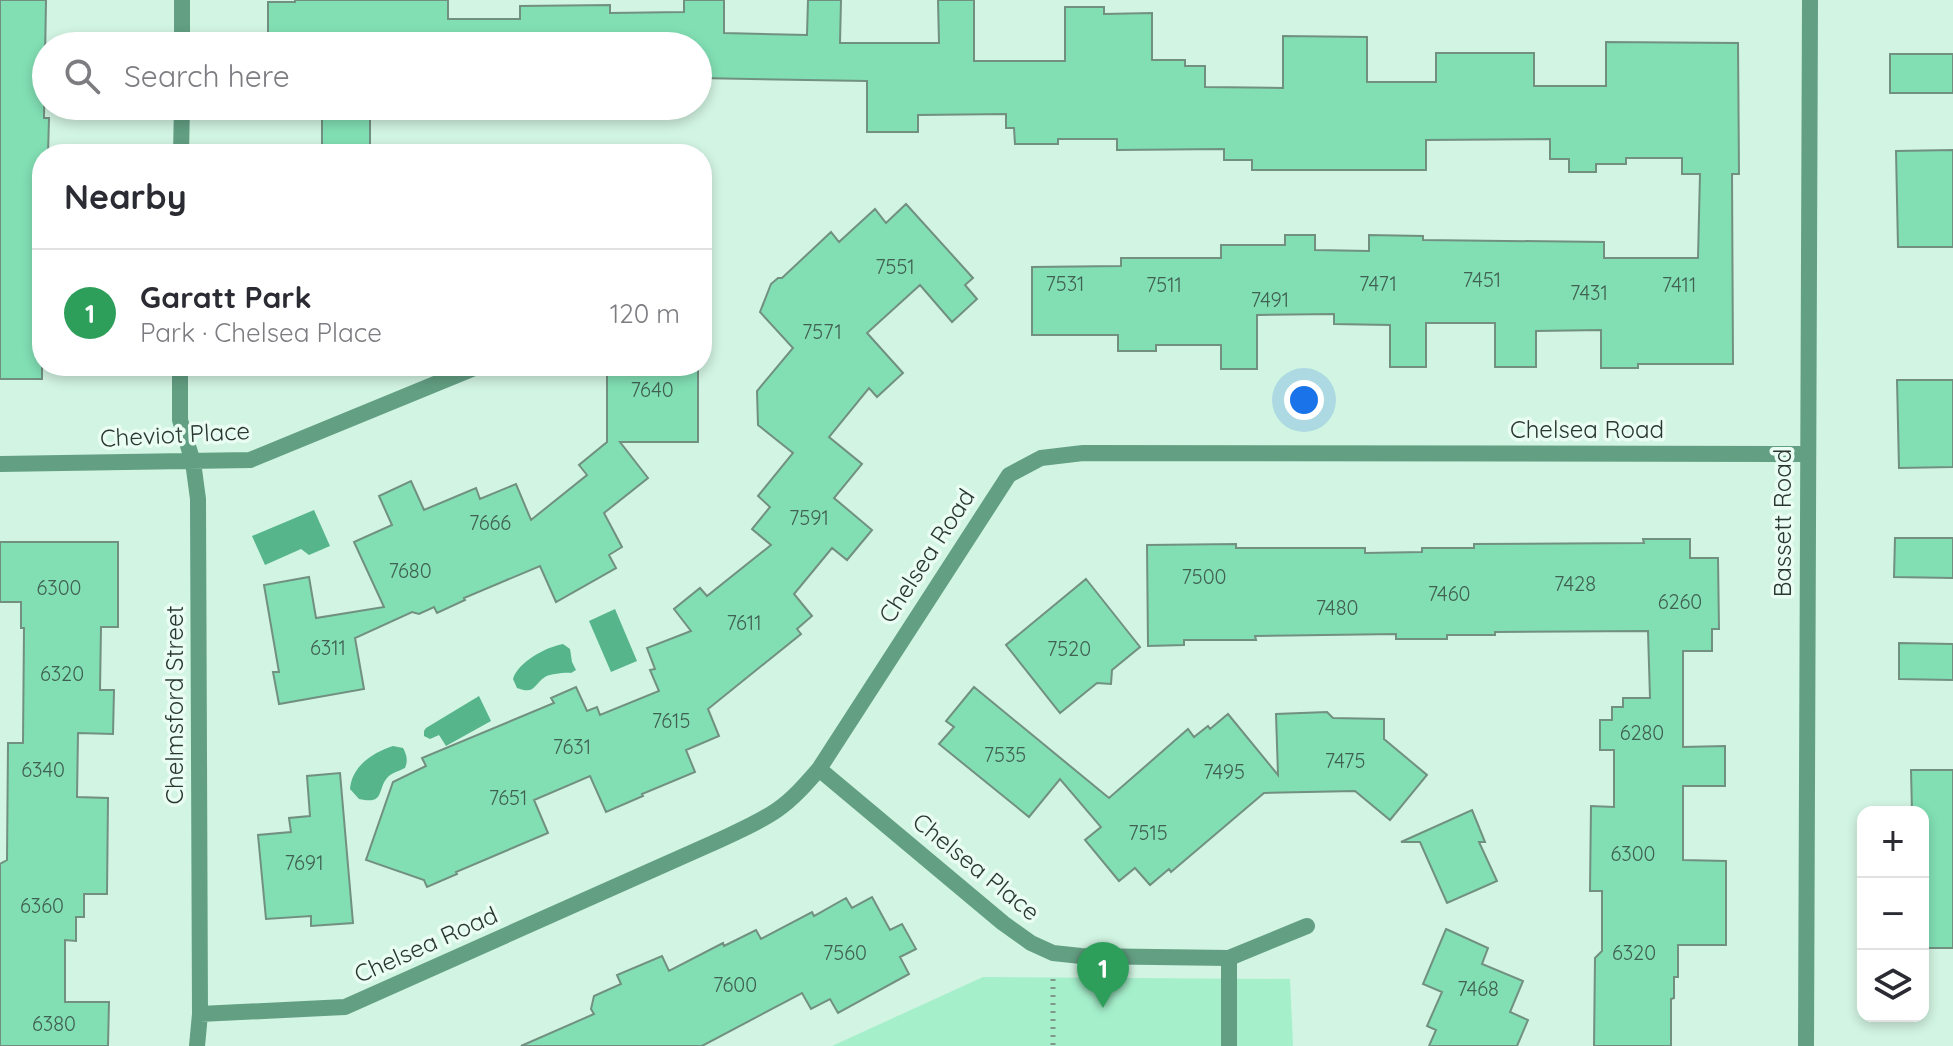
<!DOCTYPE html>
<html lang="en">
<head>
<meta charset="utf-8">
<style>
  :root { --surface:#fff; --page:#f7f7f7; --text:#2b2b33; --muted:#7c7c81; --line:#e1e1e2; --accent:#bd4395 }
  body { margin:0; font-family:Quicksand,sans-serif; background:var(--page); color:var(--text) }
  .controls { position:absolute; right:24px; bottom:24px; display:grid; overflow:hidden; border-radius:16px; box-shadow:0 4px 12px #0003 }
  .controls button { width:72px; height:72px; display:grid; place-items:center; padding:0; border:0; border-bottom:2px solid var(--line); background:var(--surface); color:var(--text); font:40px sans-serif }
  .you { position:absolute; left:1304px; top:400px; width:28px; height:28px; margin:-20px; border:6px solid #fff; border-radius:50%; background:#1a73e8; box-shadow:0 0 0 12px #1a73e833 }
  .badge { display:grid; place-items:center; width:52px; height:52px; border-radius:50%; background:var(--accent); color:#fff; font-size:26px; font-weight:700 }
  .pin { position:absolute; translate:-50% -66px; filter:drop-shadow(0 2px 4px #0008) }
  .pin::after { content:''; position:absolute; top:42px; width:28px; height:24px; background:inherit; clip-path:polygon(0 0,100% 0,50% 100%) }
  .list { margin:0; padding:0; list-style:none }
  h2 { display:flex; justify-content:space-between; align-items:center; height:104px; margin:0; padding:0 32px; font-size:34px }
  h2 small { font-size:26px; font-weight:400; color:var(--muted) }
  .list li { display:grid; grid-template-columns:52px 1fr auto; gap:24px; align-items:center; box-sizing:border-box; height:128px; padding:0 32px; border-top:2px solid var(--line) }
  .list b { display:block; font-size:30px; white-space:nowrap }
  .list p { margin:0; font-size:26px; white-space:nowrap; color:var(--muted) }
  .list em { font-size:26px; font-style:normal; color:var(--muted) }
  .icon { flex:none; width:44px; height:44px; fill:none; stroke:currentColor; stroke-width:2; stroke-linecap:round; stroke-linejoin:round }
  .map { position:relative; flex:none; width:1953px; height:1046px; overflow:hidden }
  .search { position:absolute; background:var(--surface); box-shadow:0 4px 12px #0003; left:32px; top:32px; width:680px; height:88px; display:flex; align-items:center; gap:20px; box-sizing:border-box; padding:0 28px; border-radius:44px; color:var(--muted); font-size:30px }
  .panel { position:absolute; background:var(--surface); box-shadow:0 4px 12px #0003; left:32px; top:144px; width:680px; height:232px; border-radius:32px }
  .map>svg:first-child { display:block }
  .green { fill:#a5efcb }
  .water { fill:#56b58b }
  .building { fill:#82dfb4; stroke:#719080; stroke-width:2 }
  .lines { fill:none; stroke-linecap:round; stroke-linejoin:round }
  .path { stroke:#7f978b; stroke-width:5; stroke-dasharray:2 6; stroke-linecap:butt }
  .service { stroke:#639f83; stroke-width:16 }
  .minor { stroke:#639f83; stroke-width:16 }
  .labels { text-anchor:middle; stroke-width:7; stroke-linejoin:round; paint-order:stroke }
  .number-label { font-size:20px; fill:#406152 }
  .street-label { font-size:24px; fill:#2a3731; stroke:#e9fdf2 }
</style>
</head>
<body>
<div class="map">
<svg width="1953" height="1046" viewBox="0 0 1953 1046">
  <rect width="100%" height="100%" fill="#d2f4e2"/>
  <path class="green" d="M983,977L1290,979L1293,1046H832Z"/>
  <path class="water" d="M314,510L330,546L309,555L301,549L265,565L252,536Z
    M615,609L637,661L611,672L589,621Z
    M563,644L570,649L572,662L576,670L571,673C567,672 549,674 545,677C533,685 535,695 517,688L513,679C518,662 546,647 563,644Z
    M479,696L491,721L446,746L439,735L430,739L424,736V731L426,728Z
    M393,746L403,748C407,755 408,761 405,768C399,771 391,773 387,778C377,790 385,805 359,799L350,789C352,766 372,753 393,746Z"/>
  <path class="building" d="M0,0H46L44,118H49L48,154H42V379H0Z
    M295,0H448V19H520V6L610,5V13L684,12V0H724V33L807,35L808,0H841L840,43H939L938,0H974V61H1065V7H1104V14L1152,13V60H1185V66H1205V87L1283,88V36L1367,37V82H1436V53H1534V86H1606V42L1738,43L1739,174H1732L1733,364H1638V368H1601V330L1536,331V367H1495V323H1426V367H1390V325L1334,324V314L1257,315V369H1221V345H1156V351H1118V335H1032V267L1121,266V258H1221V245H1285V235H1315V250L1369,251V235L1423,236V240L1604,242V258H1698L1700,174H1682V158H1626V164H1596V172H1569V159H1550V139L1426,140V170H1252V160H1224V149L1117,150V139H1058V144H1015L1014,128H1006V114L918,115V132H867V81L698,78V46H268V2H295Z
    M1890,54H1953V93H1890Z
    M322,106H370V154H322Z
    M1953,150V247H1898L1896,151Z
    M906,204L973,278L965,285L977,299L952,322L920,285L867,333L903,373L877,397L869,388L829,437L862,464L834,498L872,530L847,560L832,548L794,594L812,616L797,629L801,634L708,709L719,736L686,750L695,772L642,794L643,796L606,812L590,776L534,800L548,833L456,872L457,874L427,887L424,880L366,860L393,782L426,766L422,758L554,703L551,698L576,687L587,711L597,707L600,715L659,691L650,670L655,669L647,648L691,631L674,609L700,588L707,596L771,545L752,529L770,507L758,496L793,453L758,425L757,391L793,348L760,312L771,284L778,278H782L831,232L839,242L875,209L886,223Z
    M607,366H698V442H620L648,478L604,513L622,547L609,555L616,568L556,602L540,566L464,598L465,600L437,613L434,607L419,614L412,612L355,638L364,689L279,704L273,672H279L264,585L309,577L316,618L384,607L354,542L392,525L379,496L411,481L424,510L476,488L480,499L516,484L531,520L587,475L579,465L607,442Z
    M1897,380H1953V467L1899,468Z
    M1895,538H1953V578L1894,577Z
    M1643,539H1690V558H1718L1719,629H1712V651H1683V747L1725,746V786H1683V860L1726,861V945H1678V977H1674V998L1671,999V1046H1594L1595,958L1602,951V891H1590L1591,806L1614,807V750H1600V720H1612V707H1623V698H1650L1648,631L1495,632V635H1447V639H1396V634L1255,636L1256,640H1184V645L1148,646L1147,545L1236,544V548H1365V553L1422,552V548H1474V544L1644,543Z
    M0,542H118V627H101L100,690H114L113,734L78,733L77,797L108,798L107,894H84V917H76V941L65,940V1002H109L108,1046H0V864L7,860L8,743H23L24,628H21V602H0Z
    M1086,579L1140,647L1112,670L1111,684L1097,683L1060,713L1006,645Z
    M1899,643L1953,644V680L1899,679Z
    M974,687L1109,798L1188,729L1194,737L1208,726L1210,729L1228,714L1278,775L1276,714L1327,712L1333,718L1384,719V739L1427,775L1390,820L1355,791L1264,793L1171,872L1169,869L1150,885L1135,868L1119,881L1085,840L1101,827L1060,779L1029,817L939,744L954,727L946,721Z
    M1911,770H1953V948H1923V812H1912Z
    M340,773L353,923L311,926V916L266,919L258,835L291,832L289,818L310,816L307,776Z
    M1472,810L1485,842H1479L1497,881L1447,903L1420,842H1401Z
    M872,897L890,930L902,924L916,949L900,957L909,974L838,1013L830,999L811,1009L802,993L702,1046H521L594,1014L591,1009L594,996L621,984L617,975L662,956L669,971L723,943L724,946L756,930L761,939L812,912L814,916L846,898L852,908Z
    M1446,929L1488,948L1482,964L1523,981L1510,1012L1528,1020L1517,1046H1429L1436,1030L1427,1026L1442,992L1423,984Z"/>
  <g class="lines">
    <path class="path" d="M1053,979V1046"/>
    <path class="service" d="M1229,1046V958"/>
    <path class="minor" d="M182,46V0
      M181,154L182,106
      M180,366V420L193,462L198,499L200,1014L197,1046
      M0,464L250,460L479,366
      M819,769L1003,923L1031,943L1053,953L1081,956L1229,958L1307,926
      M200,1014L345,1007L713,843C734,833 757,824 777,810C793,799 806,784 819,769L1009,475L1041,458L1083,453L1808,454
      M1806,1046L1810,0"/>
  </g>
  <g class="labels">
    <g class="number-label">
      <text x="895" y="274">7551</text>
      <text x="1482" y="287">7451</text>
      <text x="1065" y="291">7531</text>
      <text x="1378" y="291">7471</text>
      <text x="1164" y="292">7511</text>
      <text x="1679" y="292">7411</text>
      <text x="1589" y="300">7431</text>
      <text x="1270" y="307">7491</text>
      <text x="822" y="339">7571</text>
      <text x="652" y="397">7640</text>
      <text x="809" y="525">7591</text>
      <text x="490" y="530">7666</text>
      <text x="410" y="578">7680</text>
      <text x="1204" y="584">7500</text>
      <text x="1575" y="591">7428</text>
      <text x="59" y="595">6300</text>
      <text x="1449" y="601">7460</text>
      <text x="1680" y="609">6260</text>
      <text x="1337" y="615">7480</text>
      <text x="744" y="630">7611</text>
      <text x="328" y="655">6311</text>
      <text x="1069" y="656">7520</text>
      <text x="62" y="681">6320</text>
      <text x="671" y="728">7615</text>
      <text x="1642" y="740">6280</text>
      <text x="572" y="754">7631</text>
      <text x="1005" y="762">7535</text>
      <text x="1345" y="768">7475</text>
      <text x="43" y="777">6340</text>
      <text x="1224" y="779">7495</text>
      <text x="508" y="805">7651</text>
      <text x="1148" y="840">7515</text>
      <text x="1633" y="861">6300</text>
      <text x="304" y="870">7691</text>
      <text x="42" y="913">6360</text>
      <text x="845" y="960">7560</text>
      <text x="1634" y="960">6320</text>
      <text x="735" y="992">7600</text>
      <text x="1478" y="996">7468</text>
      <text x="54" y="1031">6380</text>
    </g>
    <g class="street-label">
      <text x="1587" y="438">Chelsea Road</text>
      <text transform="translate(175 435) rotate(-3)" y="8">Cheviot Place</text>
      <text transform="translate(1783 523) rotate(-90)" y="8">Bassett Road</text>
      <text transform="translate(927 556) rotate(-57)" y="8">Chelsea Road</text>
      <text transform="translate(175 705) rotate(-90)" y="8">Chelmsford Street</text>
      <text transform="translate(976 867) rotate(39)" y="8">Chelsea Place</text>
      <text transform="translate(426 945) rotate(-24)" y="8">Chelsea Road</text>
    </g>
  </g>
</svg>
<div class="controls">
<button>+</button>
<button>−</button>
<button><svg class="icon" aria-label="layers" viewBox="0 0 24 24"><path d="M12 4l9 5-9 5-9-5zM3 14l9 5 9-5"/></svg></button>
</div>
<div class="you"></div>
<div class="pin badge" style="left:1103px;top:1008px;background:#2e9e5b">1</div>
<div class="search"><svg class="icon" aria-label="search" viewBox="0 0 24 24"><circle cx="10" cy="10" r="6"/><path d="M15 15l6 6"/></svg>Search here</div>
<section class="panel">
<h2>Nearby<small></small></h2>
<ul class="list">
<li><span class="badge" style="background:#2e9e5b">1</span><div><b>Garatt Park</b><p>Park · Chelsea Place</p></div><em>120 m</em></li>
</ul>
</section>
</div>
</body>
</html>
